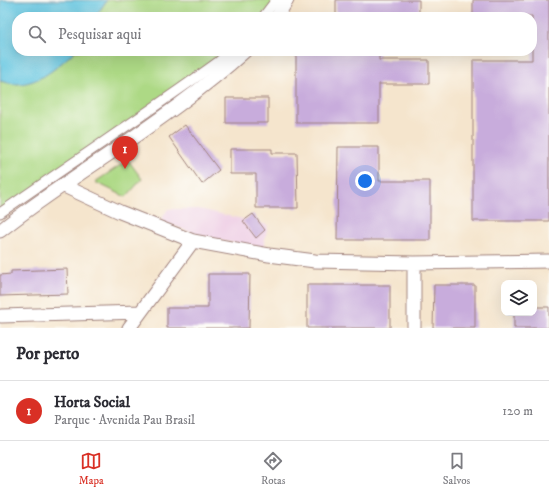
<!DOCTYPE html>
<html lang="pt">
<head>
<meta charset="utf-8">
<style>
  :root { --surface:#fff; --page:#f2f2f3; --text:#2b2b33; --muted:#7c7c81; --line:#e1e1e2; --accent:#d93025 }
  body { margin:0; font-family:"IM FELL DW Pica",serif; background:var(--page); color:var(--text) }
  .controls { position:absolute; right:12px; bottom:12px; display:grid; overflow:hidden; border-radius:8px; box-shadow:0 4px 16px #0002 }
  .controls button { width:36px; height:36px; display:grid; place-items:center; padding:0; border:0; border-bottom:1px solid var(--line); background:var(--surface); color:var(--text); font:20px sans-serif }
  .you { position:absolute; left:365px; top:181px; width:14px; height:14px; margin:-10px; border:3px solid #fff; border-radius:50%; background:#1a73e8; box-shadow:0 0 0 6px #1a73e833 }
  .badge { display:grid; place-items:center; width:26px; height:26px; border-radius:50%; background:var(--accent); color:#fff; font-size:13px; font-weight:700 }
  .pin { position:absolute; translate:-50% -33px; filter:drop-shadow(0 1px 2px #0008) }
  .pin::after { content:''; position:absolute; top:21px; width:14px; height:12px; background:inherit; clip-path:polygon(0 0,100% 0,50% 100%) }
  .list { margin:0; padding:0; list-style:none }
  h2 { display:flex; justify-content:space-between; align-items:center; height:52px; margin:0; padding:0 16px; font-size:17px }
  h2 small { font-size:13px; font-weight:400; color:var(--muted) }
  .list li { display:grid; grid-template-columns:26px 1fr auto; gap:12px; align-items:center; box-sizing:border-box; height:60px; padding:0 16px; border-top:1px solid var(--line) }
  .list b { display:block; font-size:15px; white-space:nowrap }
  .list p { margin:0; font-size:13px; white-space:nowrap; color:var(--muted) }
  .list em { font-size:13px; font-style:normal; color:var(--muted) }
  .icon { flex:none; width:22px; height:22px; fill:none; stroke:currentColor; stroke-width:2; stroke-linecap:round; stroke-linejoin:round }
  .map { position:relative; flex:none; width:549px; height:328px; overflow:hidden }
  .search { position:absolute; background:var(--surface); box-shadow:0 4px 16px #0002; left:12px; right:12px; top:12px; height:44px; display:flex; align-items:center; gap:10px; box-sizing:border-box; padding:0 14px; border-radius:16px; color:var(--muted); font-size:15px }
  .sheet { height:112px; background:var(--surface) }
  nav { display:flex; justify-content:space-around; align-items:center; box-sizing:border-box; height:56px; border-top:1px solid var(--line); background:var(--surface); font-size:11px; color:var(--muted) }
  nav a { display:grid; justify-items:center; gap:2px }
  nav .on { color:var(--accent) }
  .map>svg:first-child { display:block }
  .built { fill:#efd0e6 }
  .green { fill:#add985; stroke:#7c7c58 }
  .water { fill:#63c6e1; stroke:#567286 }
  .building { fill:#c8acdc }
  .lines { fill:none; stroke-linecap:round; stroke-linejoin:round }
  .pedestrian-casing { stroke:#a0827c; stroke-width:11 }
  .minor-casing { stroke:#a0827c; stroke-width:15 }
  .pedestrian { stroke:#fff; stroke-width:9 }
  .minor { stroke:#fff; stroke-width:13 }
</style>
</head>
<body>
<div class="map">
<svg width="549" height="328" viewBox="0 0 549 328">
  <rect width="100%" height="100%" fill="#fdfcf7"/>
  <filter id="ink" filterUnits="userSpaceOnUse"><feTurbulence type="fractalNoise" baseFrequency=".025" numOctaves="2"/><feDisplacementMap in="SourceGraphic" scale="8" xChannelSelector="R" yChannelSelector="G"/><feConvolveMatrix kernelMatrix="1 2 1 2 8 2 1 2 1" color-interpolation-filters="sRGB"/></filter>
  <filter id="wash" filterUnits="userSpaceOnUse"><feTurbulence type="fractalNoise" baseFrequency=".012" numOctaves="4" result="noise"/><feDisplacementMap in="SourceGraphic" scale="16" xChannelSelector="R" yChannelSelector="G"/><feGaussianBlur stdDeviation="0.9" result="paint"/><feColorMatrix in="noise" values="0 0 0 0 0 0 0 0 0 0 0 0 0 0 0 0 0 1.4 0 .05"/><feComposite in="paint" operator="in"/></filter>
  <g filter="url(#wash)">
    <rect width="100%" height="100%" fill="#f5e5cd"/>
    <path class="built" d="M168,209H199L268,225L263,248L211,239L160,221Z"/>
    <path class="green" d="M107,0H276L263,17H95Z
      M75,51H230L0,213V81L16,84L53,70Z
      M128,160L142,179L126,197L95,182Z"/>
    <path class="water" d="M0,0H107L95,17H17V51H75C58,66 41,84 16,84C11,84 5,82 0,81Z"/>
    <g id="blocks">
      <path class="building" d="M336,0H419V16H336Z
        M473,0H549V221H473V60H532V16H473Z
        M296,51H379V60H429V84H379V123H296Z
        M226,98H268V123H226Z
        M185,125L219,170L202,184L169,137Z
        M338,147H379V181H430V240H337Z
        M230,149H272V153H297L298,208H256V174H230Z
        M253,214L265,230L256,238L243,221Z
        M67,269L68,294L0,296V275L11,274V271Z
        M208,274H250L249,328H167V308H208Z
        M307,285H390V328H307Z
        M434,285H475V328H433Z
        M534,307H549V328H514V313H534Z"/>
    </g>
  </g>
  <g filter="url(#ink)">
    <use href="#blocks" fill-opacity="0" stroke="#a0827c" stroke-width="1"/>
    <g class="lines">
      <defs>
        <path id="pedestrian" d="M263,17L276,0
          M0,213C73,162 146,114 218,62L230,51"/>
        <path id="minor" d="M277,17L287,0
          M62,185L120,212L193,241L269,255L315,261L414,263L549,261
          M0,231C35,203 72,179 109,154C156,122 203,89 245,51
          M1,316L140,312
          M129,328L193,241
          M414,328V263"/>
      </defs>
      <use href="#pedestrian" class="pedestrian-casing"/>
      <use href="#minor" class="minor-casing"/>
      <use href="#pedestrian" class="pedestrian"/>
      <use href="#minor" class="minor"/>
    </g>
  </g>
</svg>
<div class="controls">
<button><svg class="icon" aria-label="layers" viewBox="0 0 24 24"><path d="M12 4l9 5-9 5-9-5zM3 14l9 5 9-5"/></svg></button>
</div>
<div class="you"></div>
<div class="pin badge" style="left:125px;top:169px">1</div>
<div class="search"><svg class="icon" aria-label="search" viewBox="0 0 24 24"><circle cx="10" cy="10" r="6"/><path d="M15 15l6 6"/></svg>Pesquisar aqui</div>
</div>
<section class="sheet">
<h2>Por perto<small></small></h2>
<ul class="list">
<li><span class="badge">1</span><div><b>Horta Social</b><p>Parque · Avenida Pau Brasil</p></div><em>120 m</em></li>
</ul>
</section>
<nav>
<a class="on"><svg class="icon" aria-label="map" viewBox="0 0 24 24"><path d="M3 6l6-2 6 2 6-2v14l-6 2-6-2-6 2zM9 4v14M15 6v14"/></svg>Mapa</a>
<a><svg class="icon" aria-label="directions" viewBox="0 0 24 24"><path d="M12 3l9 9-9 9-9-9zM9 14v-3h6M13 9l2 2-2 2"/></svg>Rotas</a>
<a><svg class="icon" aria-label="saved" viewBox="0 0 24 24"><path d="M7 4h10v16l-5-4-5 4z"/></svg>Salvos</a>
</nav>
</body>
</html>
